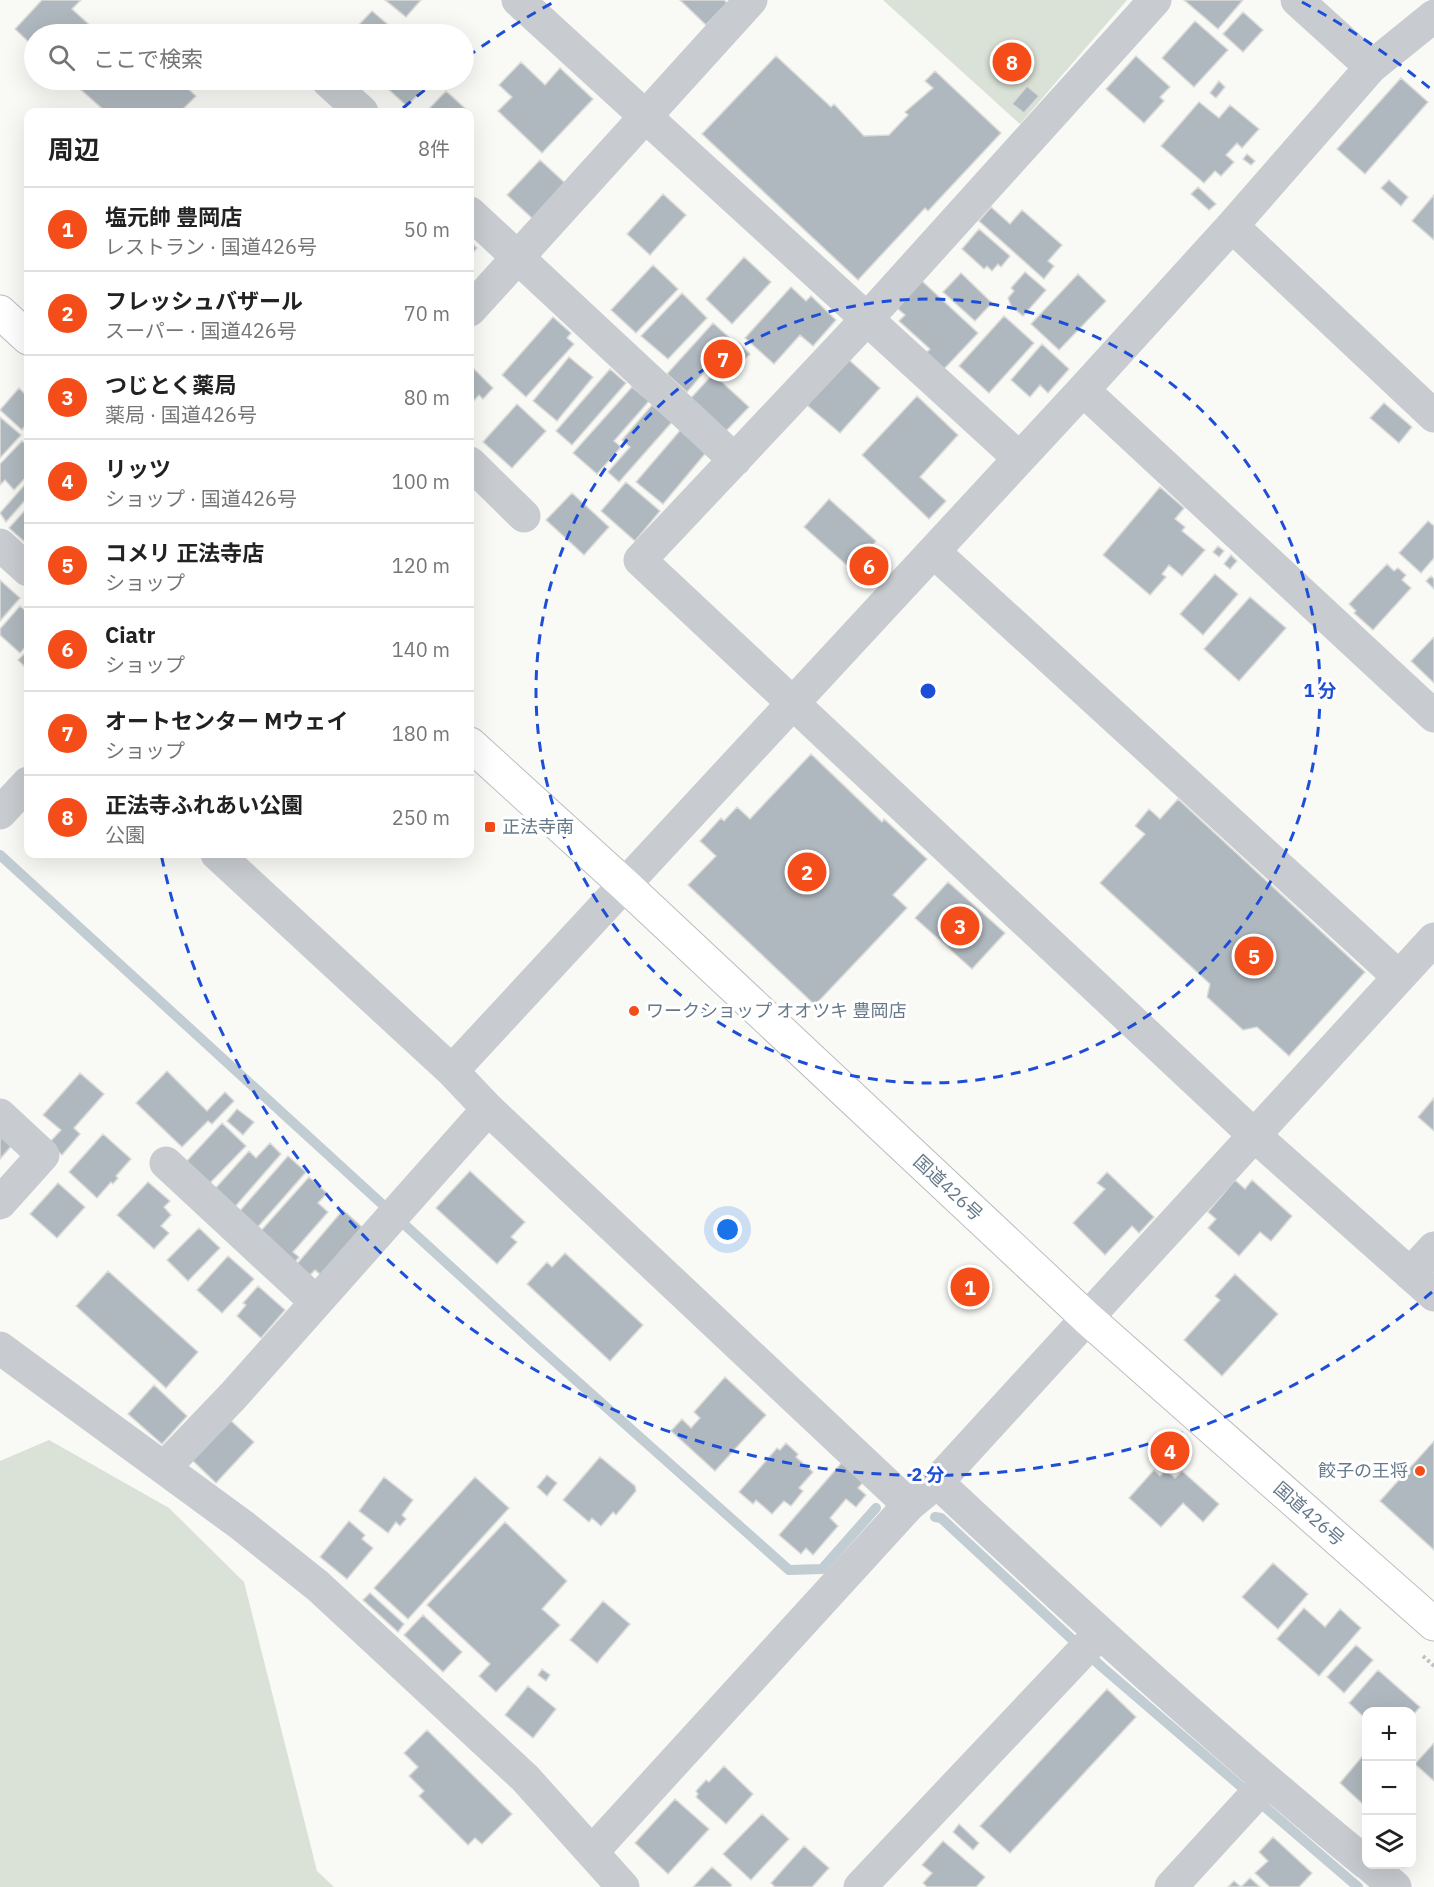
<!DOCTYPE html>
<html lang="ja">
<head>
<meta charset="utf-8">
<style>
  :root { --surface:#fff; --page:#f2f2f2; --text:#222; --muted:#767676; --line:#e0e0e0; --accent:#f44d1a }
  body { margin:0; font-family:"IBM Plex Sans","Noto Sans JP",sans-serif; background:var(--page); color:var(--text) }
  .controls { position:absolute; right:18px; bottom:18px; display:grid; overflow:hidden; border-radius:12px; box-shadow:0 6px 24px #0002 }
  .controls button { width:54px; height:54px; display:grid; place-items:center; padding:0; border:0; border-bottom:2px solid var(--line); background:var(--surface); color:var(--text); font:30px sans-serif }
  .you { position:absolute; left:728px; top:1230px; width:21px; height:21px; margin:-15px; border:4px solid #fff; border-radius:50%; background:#1a73e8; box-shadow:0 0 0 9px #1a73e833 }
  .badge { display:grid; place-items:center; width:39px; height:39px; border-radius:50%; background:var(--accent); color:#fff; font-size:20px; font-weight:700 }
  .pin { position:absolute; translate:-50% -50%; border:3px solid #fff; box-shadow:0 2px 6px #0006 }
  .list { margin:0; padding:0; list-style:none }
  h2 { display:flex; justify-content:space-between; align-items:center; height:78px; margin:0; padding:0 24px; font-size:26px }
  h2 small { font-size:20px; font-weight:400; color:var(--muted) }
  .list li { display:grid; grid-template-columns:39px 1fr auto; gap:18px; align-items:center; box-sizing:border-box; height:84px; padding:0 24px; border-top:2px solid var(--line) }
  .list b { display:block; font-size:22px; white-space:nowrap }
  .list p { margin:0; font-size:20px; white-space:nowrap; color:var(--muted) }
  .list em { font-size:20px; font-style:normal; color:var(--muted) }
  .icon { flex:none; width:33px; height:33px; fill:none; stroke:currentColor; stroke-width:2; stroke-linecap:round; stroke-linejoin:round }
  .map { position:relative; flex:none; width:1434px; height:1887px; overflow:hidden }
  .search { position:absolute; background:var(--surface); box-shadow:0 6px 24px #0002; left:24px; top:24px; width:450px; height:66px; display:flex; align-items:center; gap:15px; box-sizing:border-box; padding:0 21px; border-radius:33px; color:var(--muted); font-size:22px }
  .panel { position:absolute; background:var(--surface); box-shadow:0 6px 24px #0002; left:24px; top:108px; width:450px; height:750px; border-radius:12px }
  .map>svg:first-child { display:block }
  .green { fill:#dae1d6 }
  .lines { fill:none; stroke-linecap:round; stroke-linejoin:round }
  .stream { stroke:#c1cdd2; stroke-width:10 }
  .building { fill:#afb8be; stroke:#dbdbd8; stroke-width:1.5 }
  .highway-casing { stroke:#babec1; stroke-width:35 }
  .path { stroke:#bfc2c4; stroke-width:4; stroke-dasharray:3 3; stroke-linecap:butt }
  .minor { stroke:#c8ccd0; stroke-width:33 }
  .highway { stroke:#fff; stroke-width:33 }
  .ring { fill:none; stroke:#1d4ed8; stroke-width:3; stroke-dasharray:10 8 }
  .poi-dot { fill:#f44d1a; stroke:#fff; stroke-width:2 }
  .labels { text-anchor:middle; stroke-width:6; stroke-linejoin:round; paint-order:stroke }
  .poi-label { font-size:18px; fill:#65798a; stroke:#fff; text-anchor:start }
  .street-label { font-size:18px; fill:#65798a; stroke:#fff }
  .centre { fill:#1d4ed8; stroke:#fff; stroke-width:3 }
  .ring-label { font-size:18px; text-anchor:middle; font-weight:bold; fill:#1d4ed8; stroke:#fff; stroke-width:6; stroke-linejoin:round; paint-order:stroke }
</style>
</head>
<body>
<div class="map">
<svg width="1434" height="1887" viewBox="0 0 1434 1887">
  <rect width="100%" height="100%" fill="#f9f9f6"/>
  <path class="green" d="M883,0H1127L1020,124Z
    M49,1440L169,1508L244,1582L317,1871L334,1887H0V1461Z"/>
  <g class="lines">
    <path class="stream" d="M0,855L533,1342L789,1570L822,1569L876,1508
      M935,1517L941,1518L1102,1667L1358,1887"/>
  </g>
  <path class="building" d="M42,0H81L72,9L94,29L89,34H34V47L15,29Z
    M385,0H421L406,17Z
    M680,0H724L727,3L706,25Z
    M1184,0H1243L1218,29Z
    M372,11L399,34H350Z
    M1243,12L1263,30L1243,52L1223,34Z
    M1195,21L1228,50L1194,87L1162,58Z
    M776,56L831,107L834,104L864,136L889,135L908,115L905,112L933,88L925,81L935,71L1001,133L928,211L925,208L858,280L702,134Z
    M1136,56L1170,87L1160,97L1164,101L1144,123L1106,89Z
    M521,62L545,85L560,68L593,99L542,153L498,111L512,97L499,85Z
    M1401,78L1428,102L1365,174L1337,149Z
    M70,80H184L189,84L186,87L196,96L180,112H106Z
    M378,80H432L407,106Z
    M1219,81L1225,87L1216,98L1210,93Z
    M1027,86L1039,96L1024,113L1012,104Z
    M446,91L469,112H426Z
    M1199,102L1219,118L1230,105L1259,129L1242,148L1237,143L1226,155L1234,162L1221,176L1215,171L1204,183L1161,146Z
    M1247,154L1255,161L1251,165L1243,159Z
    M540,160L565,183L533,219L507,195Z
    M1389,180L1408,197L1401,206L1381,188Z
    M1198,187L1216,204L1209,210L1191,194Z
    M663,194L686,215L650,255L627,234Z
    M1434,195V240L1412,221Z
    M991,207L1010,224L1022,210L1062,245L1048,261L1054,266L1044,279L979,221Z
    M979,229L1010,256L1001,267L998,264L992,271L987,266L984,269L962,249Z
    M470,241L477,248L470,256Z
    M744,257L771,282L732,324L706,299Z
    M653,265L678,289L636,333L611,310Z
    M1025,272L1046,290L1023,316L1011,306L1008,298L1014,291L1011,288Z
    M961,273L992,303L975,321L943,292Z
    M1078,274L1106,301L1059,350L1031,324Z
    M922,281L978,333L944,369L926,353L930,349L899,321L905,315L897,308Z
    M791,287L806,301L811,296L836,320L813,346L800,335L774,364L745,338Z
    M682,293L707,318L668,359L641,336Z
    M1004,316L1034,343L989,393L959,366Z
    M553,317L571,333L567,338L574,344L526,397L502,375Z
    M713,323L732,340L687,392L667,374Z
    M739,343L750,354L728,377L716,366Z
    M1042,344L1069,369L1048,393L1040,385L1030,397L1011,380Z
    M569,357L593,377L557,421L533,401Z
    M848,359L880,388L840,433L807,405Z
    M470,365L493,388L483,399L479,395L470,405Z
    M610,369L626,383L572,445L556,431Z
    M713,374L749,407L726,431L691,398Z
    M632,387L649,401L614,441L621,447L597,474L573,453Z
    M19,388L28,397V422L22,430L0,410Z
    M917,396L958,435L920,477L946,501L929,519L862,455Z
    M1384,403L1412,427L1399,443L1370,418Z
    M517,404L546,431L512,468L483,442Z
    M652,405L672,422L619,482L608,472L630,447L622,440Z
    M0,417L21,435L0,458Z
    M683,427L709,449L663,504L636,482Z
    M22,441L28,446V475L14,490L5,480L0,485V464Z
    M28,481V497L6,522L0,513Z
    M626,482L660,511L635,541L601,511Z
    M1160,487L1184,508L1175,519L1185,527L1182,531L1205,550L1182,576L1169,565L1162,574L1166,577L1150,595L1103,555Z
    M572,493L609,527L584,555L546,520Z
    M829,499L876,541L851,569L804,527Z
    M27,508L28,509V545L9,528Z
    M1428,521L1434,526V558L1421,573L1399,553Z
    M1218,546L1224,551L1219,557L1213,552Z
    M1231,555L1237,561L1230,569L1224,564Z
    M1387,564L1394,571L1398,568L1406,575L1402,580L1411,588L1373,630L1354,613L1356,611L1349,604Z
    M1215,574L1238,594L1203,635L1180,614Z
    M1431,576L1434,579V589L1426,581Z
    M0,580L20,598L0,621Z
    M1250,597L1286,628L1239,681L1204,649Z
    M20,606L28,613V644L20,653L0,635V629Z
    M1434,637V683L1411,661Z
    M28,650V670L18,660Z
    M811,754L882,822L884,819L927,859L893,895L907,908L815,1005L688,885L716,856L700,841L721,818L724,821L737,807L750,819Z
    M1178,799L1365,972L1289,1056L1257,1027L1243,1030L1207,997L1210,984L1100,883L1145,834L1135,826L1149,809L1160,819Z
    M948,882L1005,933L972,969L915,918Z
    M167,1071L207,1111L225,1092L234,1101L212,1124L208,1121L182,1147L136,1103Z
    M80,1073L104,1094L74,1128L80,1134L62,1155L49,1143L61,1130L43,1115Z
    M1434,1098V1131L1418,1117Z
    M237,1109L254,1122L243,1135L227,1121Z
    M222,1123L246,1146L208,1185L185,1163Z
    M0,1132L13,1144L0,1159Z
    M103,1134L131,1159L116,1176L118,1178L113,1184L111,1182L97,1198L69,1172Z
    M270,1143L281,1154L233,1209L213,1191L249,1151L256,1158Z
    M288,1156L306,1172L256,1229L238,1213Z
    M470,1171L525,1222L511,1237L517,1242L497,1264L436,1208Z
    M1107,1172L1154,1217L1139,1233L1132,1226L1105,1255L1073,1223L1105,1189L1097,1183Z
    M309,1177L327,1193L318,1203L328,1212L293,1252L299,1257L295,1262L260,1232Z
    M1235,1180L1245,1189L1252,1180L1292,1216L1271,1241L1260,1232L1239,1256L1208,1228L1216,1219L1208,1212Z
    M148,1182L170,1201L164,1207L171,1215L161,1226L169,1233L154,1249L117,1215Z
    M58,1183L85,1207L57,1238L30,1214Z
    M343,1210L362,1227L321,1275L315,1270L309,1276L296,1265Z
    M199,1228L220,1248L188,1281L167,1260Z
    M565,1253L643,1325L610,1361L527,1284L547,1262L552,1267Z
    M228,1256L254,1279L222,1313L197,1290Z
    M108,1271L198,1352L166,1388L76,1306Z
    M1235,1274L1278,1314L1222,1376L1184,1340L1220,1300L1215,1296Z
    M258,1286L285,1310L261,1338L237,1316L246,1305L243,1303Z
    M725,1377L766,1415L715,1471L671,1431L682,1419L691,1428L700,1418L694,1412Z
    M154,1385L187,1416L162,1444L128,1414Z
    M228,1418L254,1442L216,1483L190,1458Z
    M1434,1441V1550L1380,1501Z
    M786,1443L798,1454L796,1457L813,1472L799,1488L803,1491L791,1506L784,1501L772,1514L756,1500L753,1504L739,1492L777,1448L780,1450Z
    M600,1457L635,1486L636,1491L616,1515L613,1512L601,1526L592,1518L589,1522L563,1500Z
    M844,1460L866,1479L858,1488L866,1495L856,1507L846,1499L830,1518L838,1526L813,1555L806,1548L801,1554L779,1535Z
    M1154,1470L1160,1476L1166,1470L1175,1478L1182,1471L1219,1504L1203,1522L1183,1503L1161,1527L1129,1498Z
    M547,1475L557,1483L547,1496L537,1487Z
    M384,1477L413,1500L402,1515L406,1519L400,1526L396,1522L388,1533L359,1511Z
    M475,1477L509,1508L408,1619L374,1588Z
    M349,1521L365,1535L362,1539L373,1548L347,1579L320,1557Z
    M505,1522L567,1581L542,1609L560,1625L496,1692L479,1676L490,1664L427,1605Z
    M1273,1563L1308,1594L1278,1629L1242,1597Z
    M370,1593L404,1624L398,1632L363,1600Z
    M603,1601L630,1624L597,1663L570,1640Z
    M1304,1608L1325,1627L1340,1609L1361,1628L1319,1676L1277,1639Z
    M423,1615L462,1652L443,1672L404,1635Z
    M1356,1645L1373,1660L1344,1693L1327,1677Z
    M542,1669L550,1675L546,1681L538,1675Z
    M1378,1670L1420,1707L1412,1716V1712H1366V1719L1349,1703Z
    M528,1686L556,1709L533,1738L505,1715Z
    M1107,1689L1136,1717L1010,1853L980,1826Z
    M427,1730L512,1814L482,1844L475,1838L468,1845L419,1796L424,1791L409,1776L418,1767L404,1753Z
    M1434,1743V1781L1415,1764Z
    M1366,1752V1807L1340,1783Z
    M724,1766L753,1794L726,1824L696,1797L698,1794L696,1791L706,1780L709,1782Z
    M675,1799L709,1829L668,1874L635,1843Z
    M762,1814L789,1839L751,1880L723,1854Z
    M959,1824L979,1843L973,1850L953,1832Z
    M1273,1837L1312,1873L1299,1887H1270L1255,1873L1268,1861L1259,1852Z
    M943,1841L985,1877L976,1887H927L923,1883L932,1873L922,1865Z
    M804,1846L829,1868L812,1887H775L771,1883Z
    M712,1867L732,1885L730,1887H693Z
    M1250,1878L1260,1887H1241Z
    M1234,1881L1241,1887H1228Z"/>
  <g class="lines">
    <defs>
      <path id="highway" d="M0,312L28,338
        M470,744L626,886L1087,1318L1434,1624"/>
    </defs>
    <use href="#highway" class="highway-casing"/>
    <path class="path" d="M1423,1656L1434,1666"/>
    <path class="minor" d="M518,0L1019,458
      M1155,0L866,320L640,560L1255,1136L1434,1295
      M1297,0L1371,67
      M328,81L362,112
      M470,213L735,460
      M1232,226L1434,416
      M470,310L751,0
      M1083,390L1434,716
      M470,463L524,516
      M0,545L28,570
      M934,552L1399,977
      M0,813L28,783
      M217,854L452,1071L488,1109L909,1505
      M452,1071L1083,390L1232,226L1371,67L1434,16
      M0,1115L43,1155L0,1203
      M166,1163L316,1302
      M1410,1274L1434,1248
      M0,1348L243,1526L318,1586L525,1778L623,1887
      M164,1468L233,1396L488,1109
      M937,1482C1077,1613 1218,1742 1366,1863
      M592,1852L909,1505L937,1482L1434,939
      M1368,1864L1395,1887
      M860,1887L1099,1634
      M1171,1887L1267,1782"/>
    <use href="#highway" class="highway"/>
  </g>
  <g class="ring">
    <circle cx="928" cy="691" r="392"/>
    <path d="M1432 1292A784 784 0 0 1 161 854M403 108A784 784 0 0 1 435 82M467 57A784 784 0 0 1 554 2M1302 2A784 784 0 0 1 1432 90"/>
  </g>
  <g class="poi-dot">
    <rect x="484" y="821" width="12" height="12" rx="3"/>
    <circle cx="634" cy="1011" r="6"/>
    <circle cx="1420" cy="1471" r="6"/>
  </g>
  <g class="labels">
    <g class="poi-label">
      <text x="502" y="833">正法寺南</text>
      <text x="646" y="1017">ワークショップ オオツキ 豊岡店</text>
      <text x="1408" y="1477" text-anchor="end">餃子の王将</text>
    </g>
    <g class="street-label">
      <text transform="translate(948 1188) rotate(43)" y="6">国道426号</text>
      <text transform="translate(1309 1514) rotate(41)" y="6">国道426号</text>
    </g>
  </g>
  <circle cx="928" cy="691" r="9" class="centre"/>
  <g class="ring-label">
    <text x="1320" y="697">1 分</text>
    <text x="928" y="1481">2 分</text>
  </g>
</svg>
<div class="controls">
<button>+</button>
<button>−</button>
<button><svg class="icon" aria-label="layers" viewBox="0 0 24 24"><path d="M12 4l9 5-9 5-9-5zM3 14l9 5 9-5"/></svg></button>
</div>
<div class="you"></div>
<div class="pin badge" style="left:970px;top:1287px">1</div>
<div class="pin badge" style="left:807px;top:872px">2</div>
<div class="pin badge" style="left:960px;top:926px">3</div>
<div class="pin badge" style="left:1170px;top:1451px">4</div>
<div class="pin badge" style="left:1254px;top:956px">5</div>
<div class="pin badge" style="left:869px;top:566px">6</div>
<div class="pin badge" style="left:723px;top:359px">7</div>
<div class="pin badge" style="left:1012px;top:62px">8</div>
<div class="search"><svg class="icon" aria-label="search" viewBox="0 0 24 24"><circle cx="10" cy="10" r="6"/><path d="M15 15l6 6"/></svg>ここで検索</div>
<section class="panel">
<h2>周辺<small>8件</small></h2>
<ul class="list">
<li><span class="badge">1</span><div><b>塩元帥 豊岡店</b><p>レストラン · 国道426号</p></div><em>50 m</em></li>
<li><span class="badge">2</span><div><b>フレッシュバザール</b><p>スーパー · 国道426号</p></div><em>70 m</em></li>
<li><span class="badge">3</span><div><b>つじとく薬局</b><p>薬局 · 国道426号</p></div><em>80 m</em></li>
<li><span class="badge">4</span><div><b>リッツ</b><p>ショップ · 国道426号</p></div><em>100 m</em></li>
<li><span class="badge">5</span><div><b>コメリ 正法寺店</b><p>ショップ</p></div><em>120 m</em></li>
<li><span class="badge">6</span><div><b>Ciatr</b><p>ショップ</p></div><em>140 m</em></li>
<li><span class="badge">7</span><div><b>オートセンター Mウェイ</b><p>ショップ</p></div><em>180 m</em></li>
<li><span class="badge">8</span><div><b>正法寺ふれあい公園</b><p>公園</p></div><em>250 m</em></li>
</ul>
</section>
</div>
</body>
</html>
